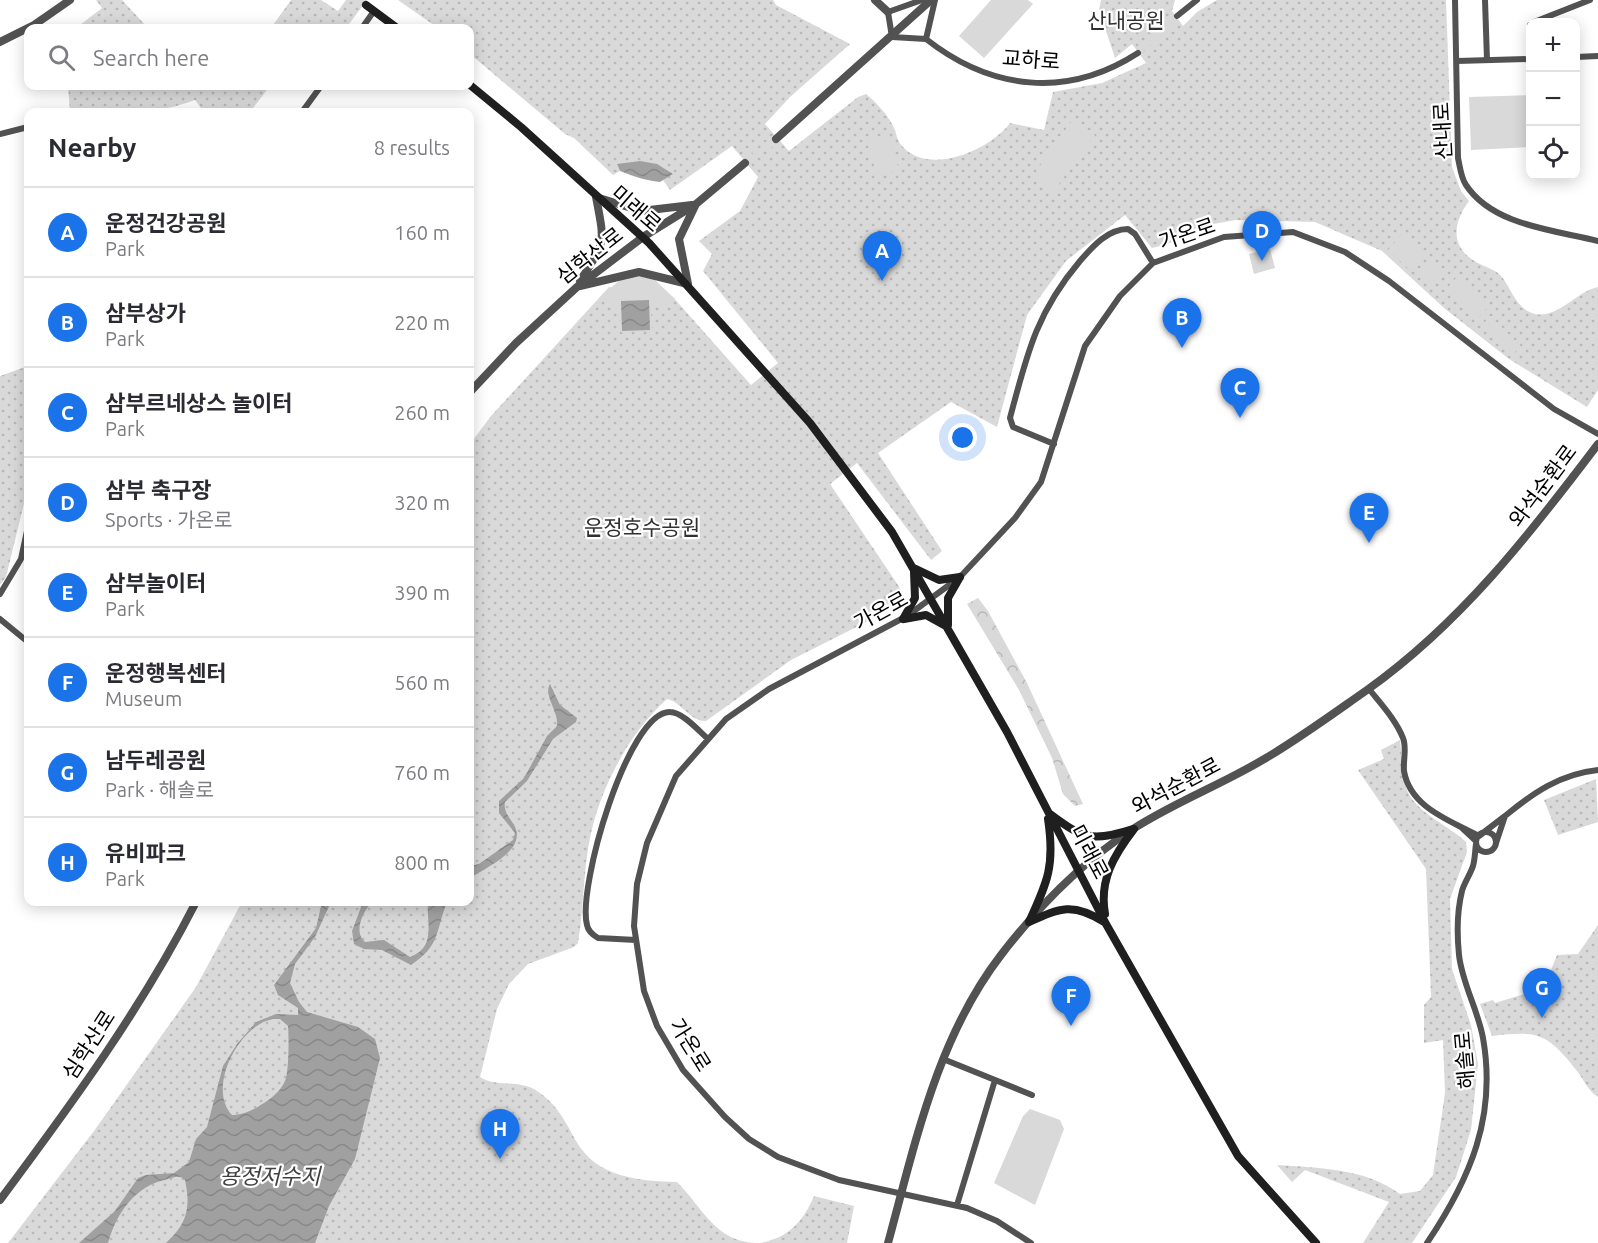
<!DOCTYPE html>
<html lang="en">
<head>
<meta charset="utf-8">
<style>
  :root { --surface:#fff; --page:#f2f2f3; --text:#2b2b33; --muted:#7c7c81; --line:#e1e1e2; --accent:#1a73e8 }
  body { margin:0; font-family:Ubuntu,"Noto Sans KR",sans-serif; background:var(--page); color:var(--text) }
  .controls { position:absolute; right:18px; top:18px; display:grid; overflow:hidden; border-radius:12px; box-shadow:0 3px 15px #0003 }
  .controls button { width:54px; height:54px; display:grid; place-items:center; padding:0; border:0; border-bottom:2px solid var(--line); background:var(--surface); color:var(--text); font:30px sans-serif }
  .you { position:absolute; left:963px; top:438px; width:21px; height:21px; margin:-15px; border:4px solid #fff; border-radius:50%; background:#1a73e8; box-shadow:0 0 0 9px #1a73e833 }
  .badge { display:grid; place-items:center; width:39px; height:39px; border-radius:50%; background:var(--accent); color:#fff; font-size:20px; font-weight:700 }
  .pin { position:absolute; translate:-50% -50px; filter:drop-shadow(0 2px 3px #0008) }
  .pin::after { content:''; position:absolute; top:32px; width:21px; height:18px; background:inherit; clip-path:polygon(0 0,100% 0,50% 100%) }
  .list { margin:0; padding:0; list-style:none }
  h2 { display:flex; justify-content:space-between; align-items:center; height:78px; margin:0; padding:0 24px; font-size:26px }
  h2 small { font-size:20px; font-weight:400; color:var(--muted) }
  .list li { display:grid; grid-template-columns:39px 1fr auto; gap:18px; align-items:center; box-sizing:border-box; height:90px; padding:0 24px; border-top:2px solid var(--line) }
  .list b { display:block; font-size:22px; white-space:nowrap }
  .list p { margin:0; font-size:20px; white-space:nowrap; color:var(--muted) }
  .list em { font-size:20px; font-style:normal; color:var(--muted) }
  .icon { flex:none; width:33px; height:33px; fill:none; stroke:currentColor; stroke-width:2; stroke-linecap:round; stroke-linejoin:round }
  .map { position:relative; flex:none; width:1598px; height:1243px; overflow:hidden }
  .search { position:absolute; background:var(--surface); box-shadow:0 3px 15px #0003; left:24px; top:24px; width:450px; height:66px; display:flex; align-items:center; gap:15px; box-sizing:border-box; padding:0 21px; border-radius:12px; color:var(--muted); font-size:22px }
  .panel { position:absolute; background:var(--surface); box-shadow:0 3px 15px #0003; left:24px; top:108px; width:450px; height:798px; border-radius:12px }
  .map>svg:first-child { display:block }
  .grass { fill:url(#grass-dots) }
  .forest { fill:url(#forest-crowns) }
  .garden { fill:#d9d9d9 }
  .water { fill:url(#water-waves); fill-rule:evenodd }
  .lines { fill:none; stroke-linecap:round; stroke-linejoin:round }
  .minor-tunnel { stroke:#d9d9d9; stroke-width:6; stroke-dasharray:6 3; stroke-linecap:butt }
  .tertiary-tunnel { stroke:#d9d9d9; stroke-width:8; stroke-dasharray:8 4; stroke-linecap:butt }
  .minor { stroke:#525252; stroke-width:6 }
  .tertiary { stroke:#525252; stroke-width:8 }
  .secondary { stroke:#1f1f1f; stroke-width:8 }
  .labels { text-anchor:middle; stroke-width:4.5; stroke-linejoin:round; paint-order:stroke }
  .park-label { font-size:21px; fill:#303030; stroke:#fff }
  .street-label { font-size:21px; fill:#000; stroke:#fff }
  .water-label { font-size:22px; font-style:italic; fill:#414141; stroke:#fff }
</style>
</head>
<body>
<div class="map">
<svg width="1598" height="1243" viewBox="0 0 1598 1243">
  <defs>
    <pattern id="grass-dots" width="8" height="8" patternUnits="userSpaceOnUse" patternTransform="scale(1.5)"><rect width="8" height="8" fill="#d9d9d9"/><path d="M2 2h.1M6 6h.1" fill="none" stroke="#b8b8b8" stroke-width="1.8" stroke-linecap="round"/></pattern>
    <pattern id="forest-crowns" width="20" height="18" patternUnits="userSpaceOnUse" patternTransform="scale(1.5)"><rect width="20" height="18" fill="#d9d9d9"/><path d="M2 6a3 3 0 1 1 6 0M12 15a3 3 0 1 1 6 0" fill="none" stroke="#b8b8b8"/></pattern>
    <pattern id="water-waves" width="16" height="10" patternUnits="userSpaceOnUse" patternTransform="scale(1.5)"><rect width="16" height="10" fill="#a0a0a0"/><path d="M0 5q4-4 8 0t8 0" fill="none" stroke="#888"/></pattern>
  </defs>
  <rect width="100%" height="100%" fill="#fff"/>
  <path class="grass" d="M96,0H122L148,28H76L102,8Z
    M291,0H321L338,11L346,0H367L346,28H271Z
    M398,0H773L776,5L850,44L790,97L765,124L789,151L858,97L866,94C877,103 889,116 895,130C897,137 898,142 903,147C930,176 990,150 1010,123L1044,130L1053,92L1102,83L1146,63L1132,44L1115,58L1099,10L1101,0H1175L1172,11L1183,26L1197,12L1217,0H1446L1452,167L1461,191L1469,201C1452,224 1450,248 1478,263C1485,267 1497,270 1502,277C1512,290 1516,309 1535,314C1558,319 1577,291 1598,287V390L1587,407L1509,359L1444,308L1382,251L1315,222L1236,220L1202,226L1168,244L1152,248L1125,215L1066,261L1027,315L997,427L951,402L878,453L942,551L931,560L857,463L830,484L902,591L904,600L900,605L791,660L706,721C690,722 682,702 667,699C630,732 602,785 591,833C583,869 584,907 578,943L574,947L528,964L509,984L497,1009L480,1077C497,1088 519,1079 537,1091C557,1104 565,1121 576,1141C597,1178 640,1181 677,1182C703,1208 715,1241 755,1243H8L94,1131L196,987L242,902H470V444L491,416L609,287L672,296L751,385L778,363L703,271L712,254L699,241L740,211L758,177L732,146L670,190L663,180L672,174L617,164L620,171L613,175L574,138L565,134L470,54V28H438Z
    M68,86H270L250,112H204L195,100C154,116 113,113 70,112Z
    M28,366V487L6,577L0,585V376Z
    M1400,740C1402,757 1401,781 1410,796C1423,816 1449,826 1466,842L1467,852L1450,899L1452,969L1471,1025L1478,1064L1471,1130L1456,1177L1412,1243H1363L1389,1202L1305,1170L1292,1182L1277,1165C1319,1168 1365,1168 1400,1194L1420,1191L1433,1175L1445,1093L1443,1040L1424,1043V1005L1431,997L1426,869L1358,770L1384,759L1381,750Z
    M1596,779L1598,822L1558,835L1544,800Z
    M1598,925V1097C1588,1091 1584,1080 1577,1071C1548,1034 1538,1030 1492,1036L1480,1004L1493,1000L1495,1003L1544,988L1557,955L1578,954Z
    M814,1196L854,1206L847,1243H760C788,1238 803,1222 814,1196Z"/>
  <path class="forest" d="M978,598L988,611L1027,683L1083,804L1075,806L1063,794L1052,758L1019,690L967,604Z"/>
  <path class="garden" d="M991,0H1028L1033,4L984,58L959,36Z
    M1530,95V147L1471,150L1469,97Z
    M1073,119L1095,135L1053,192L1032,177Z
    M889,134L899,170L877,176L867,140Z
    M1402,234L1425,255L1410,270L1388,250Z
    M1270,249L1275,268L1254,274L1249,254Z
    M1430,258L1443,270L1430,284L1418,272Z
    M627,274L651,276L675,299L667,305L651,308L652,331L621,332L619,307L605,303L599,298Z
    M1456,278L1487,308L1479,317L1447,288Z
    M1490,316L1521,346L1512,355L1481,326Z
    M1030,1109L1060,1120L1064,1129L1035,1205L994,1183L1023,1116Z"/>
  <path class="water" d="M640,161L657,164L673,174L660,182C644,180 635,177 620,171L617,164Z
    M649,300L650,330L622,331L621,301Z
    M550,684L560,705L577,718L576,722L553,739L527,781L505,802C503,813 511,818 515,827C526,851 485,868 470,878V866L479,864L513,840L515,833L499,813V801L524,778L547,736L557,726C559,711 543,696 550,684Z
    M322,902H331L315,937L295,964L290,983L299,1002L307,1012L358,1027L375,1039L380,1058L355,1159L329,1206L315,1243H166C187,1224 191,1208 185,1180C180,1175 175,1177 168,1179C136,1185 116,1213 108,1243H79L115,1211L138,1178L146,1175L174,1173L189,1162L196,1139L207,1127L223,1066L237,1044L256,1022L276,1014L298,1015V1008L278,995L274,985L316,928ZM273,1019H280L288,1026C289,1036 289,1073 285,1081C278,1098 249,1115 232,1115C206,1087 240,1024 273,1019Z
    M363,902H372C363,911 353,932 365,942L384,940L410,957C437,947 426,922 428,902H447C435,932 441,945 411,965L382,950L364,949L354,944L352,931Z"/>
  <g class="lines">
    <path class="minor-tunnel" d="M1138,53L1177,16"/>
    <path class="tertiary-tunnel" d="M745,163L776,139"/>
    <path class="minor" d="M922,0L888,12L892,37L926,39L935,0
      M1455,0L1458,158C1460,167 1461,178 1466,185C1493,226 1555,230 1598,241
      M1485,0L1487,60
      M1177,16L1197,0
      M1534,22L1590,0
      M362,28L374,11
      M926,39C991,90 1067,99 1138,53
      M1576,57L1598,56
      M1530,59V25
      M1457,61L1530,59
      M302,112L321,86
      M0,134L28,127
      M1054,444L1013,427L1010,418C1027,354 1036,313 1080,261C1093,246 1108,229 1128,229L1135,234L1153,263
      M0,594L21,559L28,526
      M0,619L28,642
      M1369,689C1381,704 1396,720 1403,738C1407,748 1403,760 1404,771C1409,801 1437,815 1461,827
      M1505,816C1533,793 1560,774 1598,770
      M1476 842a10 10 0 1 1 20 0a10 10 0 1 1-20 0Z
      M1476,841L1461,827L1479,836L1505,816L1496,843
      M636,940L598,938C593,935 588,931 587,925C577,888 628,711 670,712C682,712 698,730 707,738
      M943,1059L1032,1095
      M957,1205L995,1080
      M1031,1243L997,1221L967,1208L839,1180L778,1157L749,1139L725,1117L683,1070L657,1026L644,991L634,926L637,884L647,843L676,776L726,719L769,689L907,616L960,577L1015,518L1041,482L1085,346L1120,296L1153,263L1224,237L1293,232L1345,252L1389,281L1554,409L1598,434
      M1427,1243C1470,1179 1497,1117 1483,1038C1478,1010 1462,983 1459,955C1457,935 1457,911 1462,891C1464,883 1470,875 1473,866C1475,859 1475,851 1476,844"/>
    <path class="tertiary" d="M875,0L888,12
      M0,42L34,25L70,0
      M776,139L931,0
      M580,281C606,241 605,244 596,197L641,211L692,205
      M580,286L639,272L688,284L679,239L695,206
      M470,392L516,343L577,287L643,237L696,204L745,163
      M0,1200C71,1105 142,1008 196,902
      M888,1243C915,1144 937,1038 1001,955C1038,907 1082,862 1133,829C1175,802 1223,784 1266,758C1300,738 1334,713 1367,690C1460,624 1530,534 1598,444"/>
    <path class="secondary" d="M366,5L397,28
      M470,85L521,127L649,243L810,423L892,532L1007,732L1106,924L1238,1156L1316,1243
      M916,569L939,580L960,577
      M903,619L915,598L914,572
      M904,619L926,615L944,625
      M948,625V598L960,577
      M1050,814C1083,839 1093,842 1133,829
      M1105,914C1099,880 1114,855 1134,829
      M1029,922C1048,881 1055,865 1048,819
      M1029,922C1060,908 1073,902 1104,922"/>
  </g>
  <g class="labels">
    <g class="park-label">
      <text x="1126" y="28">산내공원</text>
      <text x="642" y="535">운정호수공원</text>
    </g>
    <g class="street-label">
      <text transform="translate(1031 60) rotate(4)" y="7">교하로</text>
      <text transform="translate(1443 131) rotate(-93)" y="7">산내로</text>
      <text transform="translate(636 209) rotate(41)" y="7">미래로</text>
      <text transform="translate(1187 234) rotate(-19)" y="7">가온로</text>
      <text transform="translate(590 256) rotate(-38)" y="7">심학산로</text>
      <text transform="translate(1543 486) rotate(-53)" y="7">와석순환로</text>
      <text transform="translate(881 611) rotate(-29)" y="7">가온로</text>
      <text transform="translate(1176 786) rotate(-28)" y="7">와석순환로</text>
      <text transform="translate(1089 852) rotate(62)" y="7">미래로</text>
      <text transform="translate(89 1045) rotate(-57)" y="7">심학산로</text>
      <text transform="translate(690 1045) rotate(58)" y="7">가온로</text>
      <text transform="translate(1465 1060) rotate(-95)" y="7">해솔로</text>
    </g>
    <g class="water-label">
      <text x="270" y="1184">용정저수지</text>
    </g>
  </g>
</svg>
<div class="controls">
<button>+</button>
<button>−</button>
<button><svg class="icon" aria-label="locate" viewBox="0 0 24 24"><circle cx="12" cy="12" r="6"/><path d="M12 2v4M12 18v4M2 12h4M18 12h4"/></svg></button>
</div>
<div class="you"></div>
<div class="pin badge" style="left:882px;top:281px">A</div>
<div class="pin badge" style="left:1182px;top:348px">B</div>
<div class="pin badge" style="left:1240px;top:418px">C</div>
<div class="pin badge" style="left:1262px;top:261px">D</div>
<div class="pin badge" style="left:1369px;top:543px">E</div>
<div class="pin badge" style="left:1071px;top:1026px">F</div>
<div class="pin badge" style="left:1542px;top:1018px">G</div>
<div class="pin badge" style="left:500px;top:1159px">H</div>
<div class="search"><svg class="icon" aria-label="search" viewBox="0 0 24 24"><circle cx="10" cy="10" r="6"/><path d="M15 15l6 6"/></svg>Search here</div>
<section class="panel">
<h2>Nearby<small>8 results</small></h2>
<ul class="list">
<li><span class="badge">A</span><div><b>운정건강공원</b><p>Park</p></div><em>160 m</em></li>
<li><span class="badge">B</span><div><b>삼부상가</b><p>Park</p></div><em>220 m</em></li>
<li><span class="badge">C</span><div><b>삼부르네상스 놀이터</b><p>Park</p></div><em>260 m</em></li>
<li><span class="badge">D</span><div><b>삼부 축구장</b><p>Sports · 가온로</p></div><em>320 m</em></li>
<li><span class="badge">E</span><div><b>삼부놀이터</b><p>Park</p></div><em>390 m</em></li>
<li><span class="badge">F</span><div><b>운정행복센터</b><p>Museum</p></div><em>560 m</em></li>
<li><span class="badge">G</span><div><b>남두레공원</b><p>Park · 해솔로</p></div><em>760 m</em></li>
<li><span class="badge">H</span><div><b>유비파크</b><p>Park</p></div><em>800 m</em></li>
</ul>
</section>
</div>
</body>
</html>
